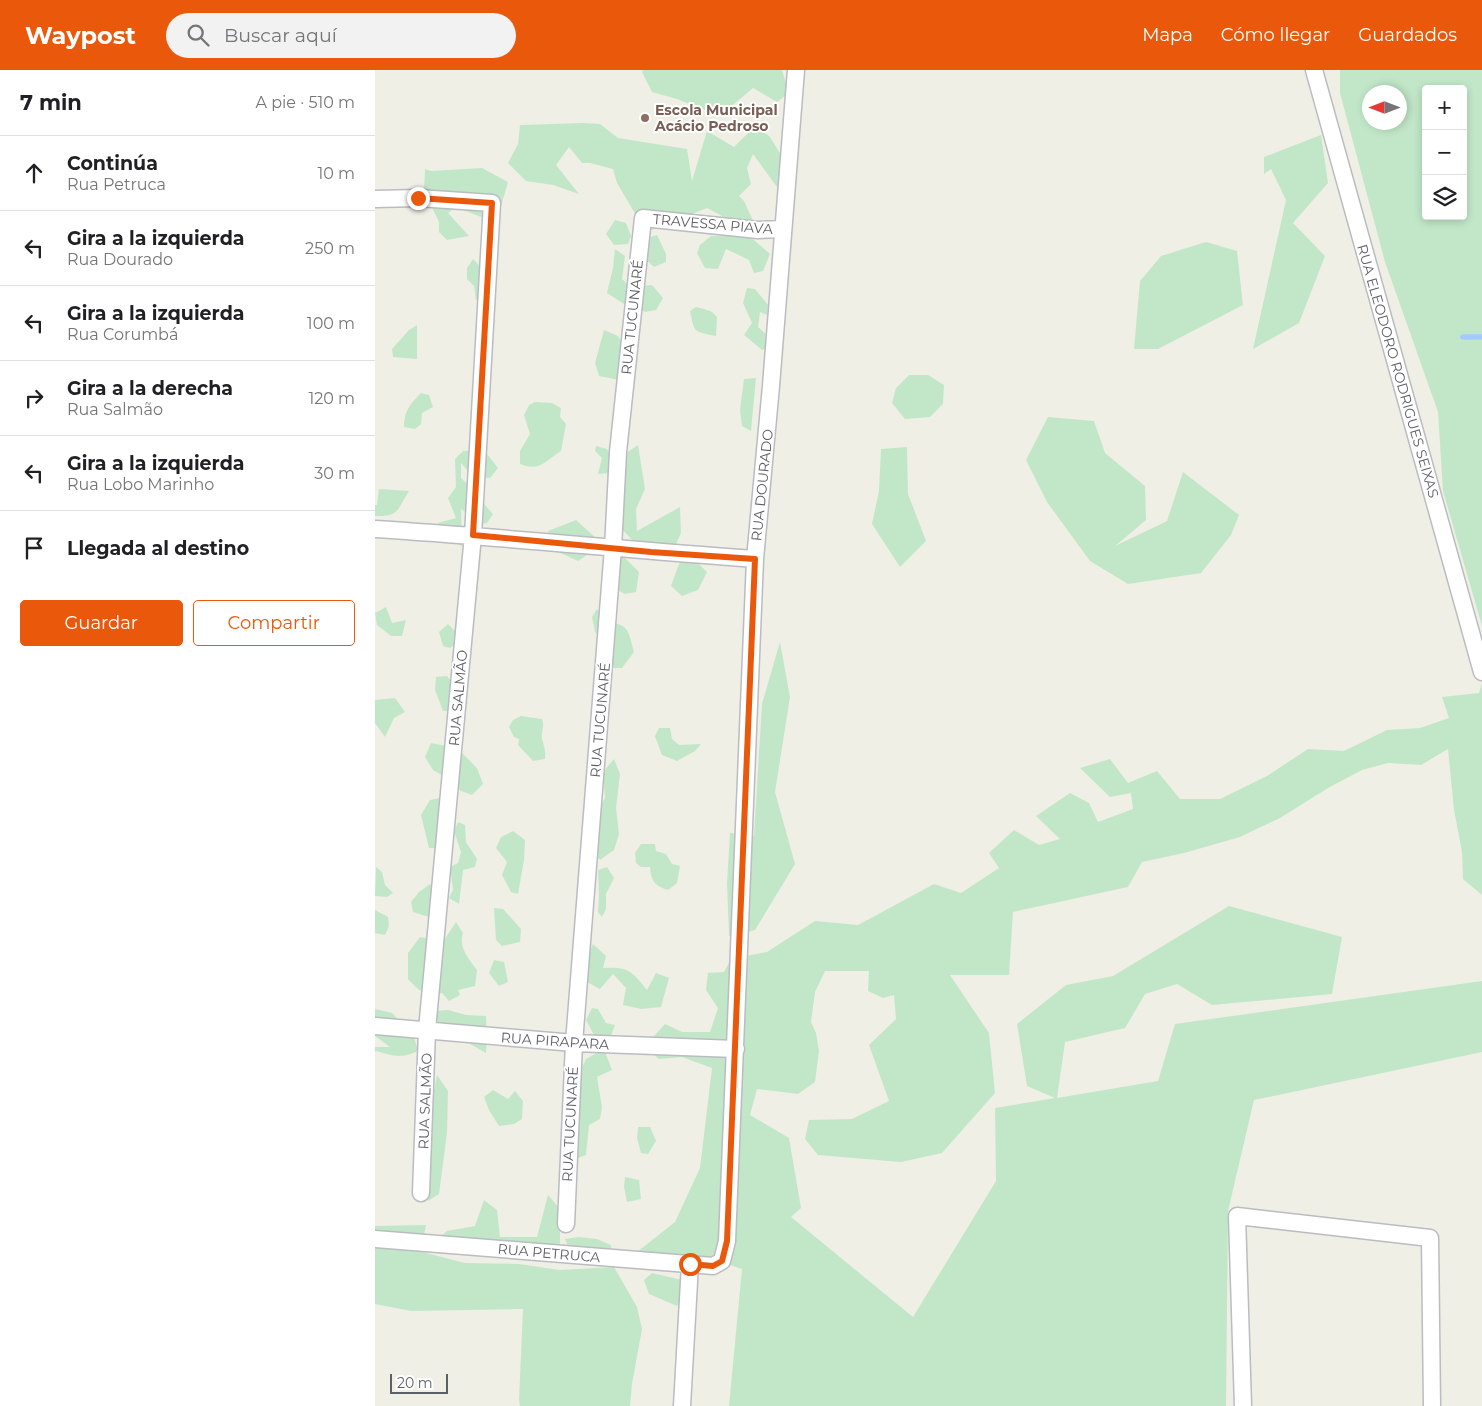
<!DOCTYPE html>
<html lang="es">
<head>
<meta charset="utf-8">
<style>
  :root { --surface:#fff; --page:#f2f2f2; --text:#202124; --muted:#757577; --line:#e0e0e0; --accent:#ea580c }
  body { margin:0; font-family:Montserrat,sans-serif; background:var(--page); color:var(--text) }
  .controls { position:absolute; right:15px; top:15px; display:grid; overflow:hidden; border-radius:5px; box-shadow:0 2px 8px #0003 }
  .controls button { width:45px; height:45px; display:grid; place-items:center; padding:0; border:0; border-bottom:1px solid var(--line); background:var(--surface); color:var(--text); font:25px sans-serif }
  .compass { position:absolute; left:987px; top:15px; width:45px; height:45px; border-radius:50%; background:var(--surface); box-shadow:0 2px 8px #0003; rotate:270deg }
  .scale { position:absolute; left:15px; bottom:12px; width:58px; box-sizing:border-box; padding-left:5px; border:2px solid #5d5f66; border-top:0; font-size:14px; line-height:18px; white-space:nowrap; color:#5d5f66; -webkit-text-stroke:4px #fff; paint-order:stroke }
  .stop { position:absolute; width:15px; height:15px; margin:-11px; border:4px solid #ea580c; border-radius:50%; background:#fff }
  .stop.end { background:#ea580c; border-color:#fff; box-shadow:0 1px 5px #0008 }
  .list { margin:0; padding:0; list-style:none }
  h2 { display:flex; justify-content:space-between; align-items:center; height:65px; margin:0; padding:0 20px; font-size:21px }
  h2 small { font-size:16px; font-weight:400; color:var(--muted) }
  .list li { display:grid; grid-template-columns:32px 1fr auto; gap:15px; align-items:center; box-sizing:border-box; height:75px; padding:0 20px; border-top:1px solid var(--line) }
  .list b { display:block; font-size:19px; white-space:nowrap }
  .list p { margin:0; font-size:16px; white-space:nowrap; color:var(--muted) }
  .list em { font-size:16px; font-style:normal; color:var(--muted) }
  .actions { display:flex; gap:10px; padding:15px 20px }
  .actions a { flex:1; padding:11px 0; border:1px solid var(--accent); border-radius:5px; text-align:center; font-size:18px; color:var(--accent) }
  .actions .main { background:var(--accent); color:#fff }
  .icon { flex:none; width:28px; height:28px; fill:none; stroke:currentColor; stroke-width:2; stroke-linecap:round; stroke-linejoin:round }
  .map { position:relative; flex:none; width:1107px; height:1336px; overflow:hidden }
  header { display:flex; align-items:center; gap:30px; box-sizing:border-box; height:70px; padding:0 25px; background:var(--accent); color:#fff }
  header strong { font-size:24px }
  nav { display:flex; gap:28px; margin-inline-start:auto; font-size:18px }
  .search { width:350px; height:45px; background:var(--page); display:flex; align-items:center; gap:12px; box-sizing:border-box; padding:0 18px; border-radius:28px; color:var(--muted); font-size:19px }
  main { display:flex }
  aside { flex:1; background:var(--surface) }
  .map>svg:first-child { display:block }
  .green { fill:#c2e7c8; fill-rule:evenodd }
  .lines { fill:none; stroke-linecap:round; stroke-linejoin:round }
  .stream { stroke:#a5caff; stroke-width:5.5 }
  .minor-casing { stroke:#babcc1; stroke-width:19 }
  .minor { stroke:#fff; stroke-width:16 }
  .route { stroke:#ea580c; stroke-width:6 }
  .education-dot { fill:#8d6e63; stroke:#fff; stroke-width:2 }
  .labels { text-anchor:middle; stroke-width:4; stroke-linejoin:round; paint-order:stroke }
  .education-label { font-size:14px; font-weight:bold; fill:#785e54; stroke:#fff; text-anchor:start }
  .street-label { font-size:14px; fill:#5d5f66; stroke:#fff }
</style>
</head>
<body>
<header>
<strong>Waypost</strong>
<div class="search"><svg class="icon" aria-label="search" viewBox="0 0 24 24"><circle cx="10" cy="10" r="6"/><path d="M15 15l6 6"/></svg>Buscar aquí</div>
<nav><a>Mapa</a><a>Cómo llegar</a><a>Guardados</a></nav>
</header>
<main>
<aside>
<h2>7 min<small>A pie · 510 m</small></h2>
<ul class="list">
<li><svg class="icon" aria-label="ahead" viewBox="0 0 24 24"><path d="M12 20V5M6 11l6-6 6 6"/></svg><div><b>Continúa</b><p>Rua Petruca</p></div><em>10 m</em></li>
<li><svg class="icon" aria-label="left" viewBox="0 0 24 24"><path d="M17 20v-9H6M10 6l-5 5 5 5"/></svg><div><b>Gira a la izquierda</b><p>Rua Dourado</p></div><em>250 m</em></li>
<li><svg class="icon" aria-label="left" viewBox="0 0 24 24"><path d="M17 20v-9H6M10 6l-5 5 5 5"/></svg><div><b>Gira a la izquierda</b><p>Rua Corumbá</p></div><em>100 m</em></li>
<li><svg class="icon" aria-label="right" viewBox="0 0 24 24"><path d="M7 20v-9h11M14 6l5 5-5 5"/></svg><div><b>Gira a la derecha</b><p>Rua Salmão</p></div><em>120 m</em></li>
<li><svg class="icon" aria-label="left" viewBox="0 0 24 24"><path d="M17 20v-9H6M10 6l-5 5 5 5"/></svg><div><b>Gira a la izquierda</b><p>Rua Lobo Marinho</p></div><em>30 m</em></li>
<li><svg class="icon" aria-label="arrive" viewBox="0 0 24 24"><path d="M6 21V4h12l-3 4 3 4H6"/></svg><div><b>Llegada al destino</b></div></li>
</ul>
<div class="actions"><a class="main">Guardar</a><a>Compartir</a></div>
</aside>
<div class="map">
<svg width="1107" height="1336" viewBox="0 0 1107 1336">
  <rect width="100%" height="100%" fill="#efefe5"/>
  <path class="green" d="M268,0H407L414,23L402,32L378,18L345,46L302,29L277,22L267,2Z
    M965,0H1107V556L1068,421L1063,342L1010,192L965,23ZM1051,19H1088V146H1051ZM1024,22V52H994V22Z
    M209,53L225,54L243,68L312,79L317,111L332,61L359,77L381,55L395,67L411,93L402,117L378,84L372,98L376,114L364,126L369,131L380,155H364L332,138L271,162L242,113L238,99L215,93H207L194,77L181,95L204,124L178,115L151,111L133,93L143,74L145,55Z
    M946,65L953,113L918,153L950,186L924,253L878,279L911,130L896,99L889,104V87Z
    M107,98L133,112L126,136L106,147L81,137L73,143L94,166L72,170L64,162V152L49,121L50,99L56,101Z
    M240,150L251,153L256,166L253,174L239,175L231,164Z
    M282,165L291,184V192L279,197L267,186L269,169Z
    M373,165L395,184L388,201L379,203L374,190L351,179L343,199L330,198L322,183L325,175L336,166Z
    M831,172L862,181L868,235L783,279H759L765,211L786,186Z
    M240,179L250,186L247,209L256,217L277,215L288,228L281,240L270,242L259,234H249L232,223L238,198Z
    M98,189C116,207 111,209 101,231L99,216L92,209V198Z
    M372,218L380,219L393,235L392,245L385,242L383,257L390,263L392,278L387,280L369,265L377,253L368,233Z
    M321,237C329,239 337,240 342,247L341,266C318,261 320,264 315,241Z
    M42,255V289L18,287L17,279L34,260Z
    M229,260L243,266L252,283L244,310L224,306L220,293Z
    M534,305H553L569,315L568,334L555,347L530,349L517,333L521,318Z
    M381,308L376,361L367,356L365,340L369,309Z
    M46,323L54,325L58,337L47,343L46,354L40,359L29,357C29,341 35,334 46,323Z
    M160,332L177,333L186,338L185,347L191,354L186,381C170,391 165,402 145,394V381L155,364L149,345L154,335Z
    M673,347L719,351L730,383L770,416L771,450L740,476L792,451L808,402L864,445L856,465L826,503L753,514L715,491L672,432L651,390Z
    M263,375L270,419L261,439L262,461L305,437L306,463L300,476L284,473L277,476L262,475L245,457L248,385Z
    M221,376L232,379L237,390V403L223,404L227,388L220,381Z
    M532,377L533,424L551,471L525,497L497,454L504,421L506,379Z
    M109,380L123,398L115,408L98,406L86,393V408C98,419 107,432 118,444L112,453L100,455L94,445L86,439L87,476L75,470L63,453L81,448L73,428L81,417L80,389L88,381Z
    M4,419L34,421C22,440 24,447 0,446V435H2Z
    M201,450L221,468L215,483L203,491L183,482L173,461Z
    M247,485L264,502L261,522L250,524L236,517L229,488Z
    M312,488L319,489L332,502L323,520L307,526L296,516L304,494Z
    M11,537L17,553L31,550L27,566H16L2,555L0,543Z
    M222,539L234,553C255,553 254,565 259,582L247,598H231L232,577L220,562L217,547Z
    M73,554L83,564L81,574L75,578L68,576L64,562Z
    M405,572L415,627L400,722L420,794L380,860L354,866L352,813L355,763L379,766L387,634Z
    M72,606L89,626L93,633L82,641H68L60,620L61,607Z
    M1107,613V825L1088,809L1087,782L1079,740L1073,679L1046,695L1013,693L987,700L953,718L905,748L865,767L809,783L767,792L753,817L638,842L634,905H575L614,963L620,1023L567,1083L526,1092L443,1085L430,1069L434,1050L477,1049L514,1031L494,975L521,949L519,925L508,928L493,921L494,901H450L440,922L436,952L441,963L444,981L440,1012L423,1024L382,1019L375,1045L414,1068L426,1138L416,1147L538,1247L621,1111L620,1038L680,1028L652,1016L642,954L691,915L738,906L854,836L967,867L957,924L837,935L802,914L770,924L750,958L690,972L682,1028L783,1011L800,954L1107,911V982L879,1030L853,1141L851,1336H354L367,1199L337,1189L273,1199L262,1182L300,1152L325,1098L337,998L307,987L284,989L269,977L290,954L307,962H335L343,938L331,920L333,903L349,902L356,889L392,882L440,851L483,855L559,814L586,823L624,798L614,783L639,760L664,775L685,769L661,746L695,723L714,733L723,752L758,739L756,723L735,727L705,698L735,689L753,713L782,701L805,729H845L892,706L933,679L969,681L1012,660L1045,658L1074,648L1067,627L1104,623Z
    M20,628L30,642L19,648L10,667L0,653V630Z
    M146,646L167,649C170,657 166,661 167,669C169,676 171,681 170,689L158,691L143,675L144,669L139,667L134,657L138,650Z
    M284,658H295L297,669L304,675L326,674L320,681L302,691L287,685L280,666Z
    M56,673L82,678L102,698L108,714L97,725L86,721L72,708L58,700L50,687Z
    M239,689L245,704L241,738L244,764L239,780L225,790L217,781L219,749L230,728L228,702Z
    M70,727L64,778H54L46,745L55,730Z
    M83,752L90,755L91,772L102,789L100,797L88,800L84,834L74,828L78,820L75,797L83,793L86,782L79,761Z
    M138,761L150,770L149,790L143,824L136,822L127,805L132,792L121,778L126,767Z
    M266,774H280L281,781L291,784L297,794L305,796L302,813L293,820C280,816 276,811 275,797H266L261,793L260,783Z
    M1,797L7,802L10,815L18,823L12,827L0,826Z
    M232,797L239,808L231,824V839L227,847L223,842L224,826L223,800Z
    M55,814L60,818L61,842L54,847L38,842L36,832L44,822Z
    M119,838L128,839L146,859L145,872L127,876L121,870Z
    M0,840L13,847L14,856L10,865L0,863Z
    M81,852L88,863C83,877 94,889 102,900L100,916L83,920L85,925L74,931L67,923C49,926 45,922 33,909V883L45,867L56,869L66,875Z
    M218,874L231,886L228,898C253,897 256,900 272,920L281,903L294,908L286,937L266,939L248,935L251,918L238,904L225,919L212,912L211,891Z
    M119,890L129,892L133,912L124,916L114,903Z
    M217,938L223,939L231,953L240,955L235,968L220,967L211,950Z
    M0,939L17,943L31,958L37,960L43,981C26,989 19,986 1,981L0,982V977H15L0,966Z
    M73,940L91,945L111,946L112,964L111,983L65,957L59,941Z
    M229,979L237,1000L222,1007L227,1037L225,1049L214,1055L211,1085L203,1088L201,1051L205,1028L201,1010L211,989Z
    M62,1005L73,1021L72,1063L64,1124L53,1131L54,1046Z
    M118,1020L133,1029L140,1021L148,1031L147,1049L139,1054L124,1056L114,1040L109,1027Z
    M263,1057H275L281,1071L273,1084L266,1083L262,1068Z
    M250,1107L264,1110L266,1129L252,1132L249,1117Z
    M173,1125L185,1139V1176L62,1169L72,1161L100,1156L109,1130L122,1140L125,1167H162Z
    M51,1155L49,1165L0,1170V1156Z
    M204,1167L222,1169L236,1175V1189L196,1184L190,1169Z
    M0,1175H20L90,1193L144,1194L185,1200L239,1197L262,1237L267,1259L257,1314L255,1336H145L144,1330L148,1239L36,1241L0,1234Z
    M277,1203L307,1210L309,1225L302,1236L274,1224L269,1210Z"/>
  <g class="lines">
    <path class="stream" d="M1088,267H1107"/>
    <defs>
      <path id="minor" d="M939,0L1107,602
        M0,129L43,128L117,133L98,465L52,960L46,1123
        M0,459C127,467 253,480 380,489
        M0,956L199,973L361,979
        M191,1154L199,973L238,478L243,382L268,148L383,160L408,159
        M0,1169L338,1196L347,1191L352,1171L380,489L396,316L421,0
        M307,1336L315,1194
        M868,1336L862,1146L1055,1168L1057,1336"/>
    </defs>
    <use href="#minor" class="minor-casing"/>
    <use href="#minor" class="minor"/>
  </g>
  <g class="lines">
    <path class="route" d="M43,128L117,133L98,465L276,482L380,489L352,1171L347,1191L338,1196L315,1194"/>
  </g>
  <circle class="education-dot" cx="270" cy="48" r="5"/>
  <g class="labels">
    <g class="education-label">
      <text x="280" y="45">Escola Municipal<tspan x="280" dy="16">Acácio Pedroso</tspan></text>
    </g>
    <g class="street-label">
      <text transform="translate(338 154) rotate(5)" y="5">TRAVESSA PIAVA</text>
      <text transform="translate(257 247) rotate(-84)" y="5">RUA TUCUNARÉ</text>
      <text transform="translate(1023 301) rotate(74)" y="5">RUA ELEODORO RODRIGUES SEIXAS</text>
      <text transform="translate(387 415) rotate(-84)" y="5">RUA DOURADO</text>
      <text transform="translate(83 628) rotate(-85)" y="5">RUA SALMÃO</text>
      <text transform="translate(225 650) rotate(-85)" y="5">RUA TUCUNARÉ</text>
      <text transform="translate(180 971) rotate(4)" y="5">RUA PIRAPARA</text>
      <text transform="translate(50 1031) rotate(-88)" y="5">RUA SALMÃO</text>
      <text transform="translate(195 1054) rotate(-87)" y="5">RUA TUCUNARÉ</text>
      <text transform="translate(174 1183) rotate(5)" y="5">RUA PETRUCA</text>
    </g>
  </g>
</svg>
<div class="controls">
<button>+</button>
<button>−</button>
<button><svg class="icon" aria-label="layers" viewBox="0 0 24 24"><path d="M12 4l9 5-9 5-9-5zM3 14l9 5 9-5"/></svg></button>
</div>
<svg class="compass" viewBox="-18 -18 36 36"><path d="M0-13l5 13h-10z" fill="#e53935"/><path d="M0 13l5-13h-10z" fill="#757577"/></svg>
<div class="scale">20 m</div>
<div class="stop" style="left:315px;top:1194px"></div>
<div class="stop end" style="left:43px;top:128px"></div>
</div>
</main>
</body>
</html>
